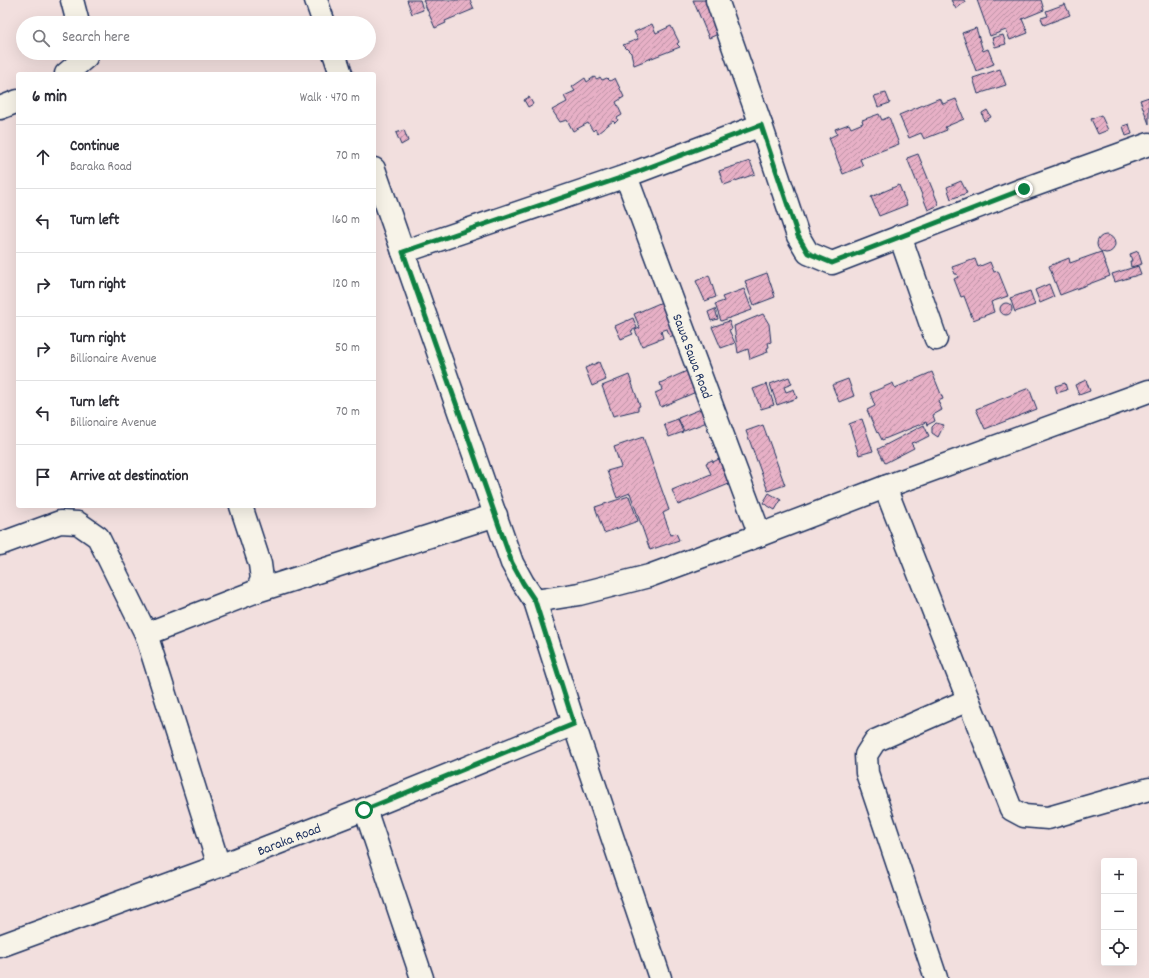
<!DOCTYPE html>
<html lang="en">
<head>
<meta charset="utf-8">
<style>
  :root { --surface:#fff; --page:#f2f2f3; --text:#2b2b33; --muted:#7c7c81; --line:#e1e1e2 }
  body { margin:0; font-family:Dekko,sans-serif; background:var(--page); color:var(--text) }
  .controls { position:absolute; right:12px; bottom:12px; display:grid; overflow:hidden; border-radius:4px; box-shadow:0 4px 16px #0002 }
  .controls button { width:36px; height:36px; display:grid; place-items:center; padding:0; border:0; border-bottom:1px solid var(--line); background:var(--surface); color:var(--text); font:20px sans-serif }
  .stop { position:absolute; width:12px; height:12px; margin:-9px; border:3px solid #0b8043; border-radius:50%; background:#fff }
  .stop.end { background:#0b8043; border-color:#fff; box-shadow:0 1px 4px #0008 }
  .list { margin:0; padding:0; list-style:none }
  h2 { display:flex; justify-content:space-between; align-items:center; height:52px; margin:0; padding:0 16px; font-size:17px }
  h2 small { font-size:13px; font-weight:400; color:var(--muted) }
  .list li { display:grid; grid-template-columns:26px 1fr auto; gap:12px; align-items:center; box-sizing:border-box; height:64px; padding:0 16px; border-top:1px solid var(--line) }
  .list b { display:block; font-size:15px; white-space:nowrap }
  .list p { margin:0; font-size:13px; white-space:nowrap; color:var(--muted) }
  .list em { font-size:13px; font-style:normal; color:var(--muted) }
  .icon { flex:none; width:22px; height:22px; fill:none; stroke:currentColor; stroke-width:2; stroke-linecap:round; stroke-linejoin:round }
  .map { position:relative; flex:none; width:1149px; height:978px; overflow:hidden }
  .search { position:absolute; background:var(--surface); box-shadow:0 4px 16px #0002; left:16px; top:16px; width:360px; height:44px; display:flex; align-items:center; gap:10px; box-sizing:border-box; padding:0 14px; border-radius:22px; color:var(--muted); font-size:15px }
  .panel { position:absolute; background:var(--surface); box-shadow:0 4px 16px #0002; left:16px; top:72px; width:360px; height:436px; border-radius:4px }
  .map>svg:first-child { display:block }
  .building { fill:url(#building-hatch); stroke:#1b2f5e }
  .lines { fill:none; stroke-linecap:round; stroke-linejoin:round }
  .minor-casing { stroke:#1b2f5e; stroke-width:25 }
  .minor { stroke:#f7f3e8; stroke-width:22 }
  .route { stroke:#0b8043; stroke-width:5 }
  .labels { text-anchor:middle; stroke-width:4; stroke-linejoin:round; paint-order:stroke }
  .street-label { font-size:14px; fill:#1b2f5e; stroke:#f7f3e8 }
</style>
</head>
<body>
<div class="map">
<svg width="1149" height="978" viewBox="0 0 1149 978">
  <defs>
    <pattern id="building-hatch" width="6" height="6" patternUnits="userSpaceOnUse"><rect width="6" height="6" fill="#e7b0c6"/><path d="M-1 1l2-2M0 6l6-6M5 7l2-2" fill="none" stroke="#ba90a4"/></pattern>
  </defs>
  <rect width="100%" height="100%" fill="#f2dfde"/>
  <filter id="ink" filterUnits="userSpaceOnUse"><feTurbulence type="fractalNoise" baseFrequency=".025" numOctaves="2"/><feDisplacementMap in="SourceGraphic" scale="8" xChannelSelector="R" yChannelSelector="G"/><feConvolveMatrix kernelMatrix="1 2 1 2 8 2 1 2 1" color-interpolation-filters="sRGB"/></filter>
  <g filter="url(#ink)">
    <path class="building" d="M407,0H420L423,10L412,14Z
      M423,0H470L474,9L445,21L446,23L435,28Z
      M693,0H711L723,32L709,38Z
      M951,0H964L965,2L956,9Z
      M977,0H1041L1044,10L1022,19L1028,33L1010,40L1006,30L990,36Z
      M1065,4L1070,15L1044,25L1041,18L1048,16L1046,11Z
      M652,24L656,33L671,26L679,42L677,44L680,47L634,65L631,53L623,45L638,39L634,32Z
      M976,28L983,51L988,49L994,64L976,71L962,33Z
      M1003,35L1006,44L995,47L992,38Z
      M1000,69L1006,85L978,94L973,78Z
      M594,77L597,79L600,77L602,80L607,78L610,81L615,78L624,97L616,102L622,115L617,118L618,120L615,123L613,121L598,133L595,129L593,131L588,123L573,131L567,120L560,122L552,110L567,102L564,96L575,91L572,87L585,78L587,82Z
      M886,93L890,103L878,107L874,96Z
      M529,97L533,104L528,107L524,100Z
      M1149,97V124L1140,100Z
      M940,98L943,104L956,99L964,119L945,127L947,130L924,139L921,133L909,138L899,115Z
      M987,110L991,117L984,121L982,113Z
      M879,114L882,120L889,117L899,144L860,159L863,166L843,174L829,138L837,134L835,129L849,124L851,128L863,123L862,120Z
      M1101,115L1108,130L1098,134L1091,119Z
      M1129,124L1132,134L1126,136L1123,126Z
      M404,130L408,141L401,145L396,133Z
      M918,154L939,205L928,210L907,158Z
      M750,161L755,174L724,185L719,171Z
      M961,181L967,193L951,199L947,187Z
      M899,185L907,205L879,216L871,197Z
      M1097 244a9 9 0 1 1 18 0a9 9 0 1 1-18 0Z
      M1138,251L1142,264L1131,267L1130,261H1132L1130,254Z
      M1101,252L1110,276L1060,295L1049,266L1069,258L1070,263Z
      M975,259L978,267L990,262L994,272L998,271L1008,296L991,302L994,312L973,320L964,296L961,297L954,279L958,277L957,274H955L952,267Z
      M1138,266L1141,274L1115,282L1112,274Z
      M767,273L775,297L754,305L745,281Z
      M709,275L716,297L705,301L696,281Z
      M1049,284L1054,297L1040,303L1035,290Z
      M744,289L752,310L721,321L715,304L724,301L722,297Z
      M1030,291L1035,305L1015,312L1010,298Z
      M662,302L675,334L670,337L667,329L661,331L663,338L642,346L635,330L640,328L634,314Z
      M1000 309a6 6 0 1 1 12 0a6 6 0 1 1-12 0Z
      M715,309L718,319L711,321L708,312Z
      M763,314L769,324L771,342L768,343L769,347L767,348L768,352L750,359L748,349L738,353L734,326Z
      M633,318L637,328L631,331L633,334L621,339L615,326Z
      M729,321L732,329L729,330L735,343L721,348L712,327Z
      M599,362L606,380L592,386L585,368Z
      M687,371L696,392L661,407L655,393L662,390L660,383Z
      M932,372L943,399L938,401L942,410L933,415L935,421L927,425L926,422L882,440L878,432L877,433L867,410L875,406L870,393L893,383L895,388Z
      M629,375L640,406L638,407V410L613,416L602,386Z
      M789,377L792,384L784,387L786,392L794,389L797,398L777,405L770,384Z
      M848,379L854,396L839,402L832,385Z
      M1086,380L1090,391L1079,395L1075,385Z
      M1065,383L1067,390L1057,393L1055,386Z
      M767,384L774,405L761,409L753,389Z
      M1029,388L1037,409L985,429L976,409Z
      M701,409L707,422L684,431L678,418Z
      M678,419L683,432L669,437L664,424Z
      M862,419L873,451L859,455L849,424Z
      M936,423L944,425L938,437L932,433V427Z
      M763,425L785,485L768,491L746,431Z
      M924,425L929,436L915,443L914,442L911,443L914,448L885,463L878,449Z
      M643,437L669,510L663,513L671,535L676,533L679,540L650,550L630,493L617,498L607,471L621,467L614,447Z
      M719,459L729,484L678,505L672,490L711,474L706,463L712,460L713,462Z
      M769,493L781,500L775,510L763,503Z
      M629,496L638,521L604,533L595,507Z"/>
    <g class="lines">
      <defs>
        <g id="minor">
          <path d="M72,0L78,23"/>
          <path d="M316,0L324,23"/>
          <path d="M717,0L761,125L798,236L808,253L832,263L1024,189L1149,144"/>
          <path d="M334,53L341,74"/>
          <path d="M66,74L86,57"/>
          <path d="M0,108L18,101"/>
          <path d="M374,169L512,563L523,583L535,601L574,724L660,978"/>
          <path id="s1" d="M626,176L760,535"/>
          <path d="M900,236L936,339"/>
          <path d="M403,252L626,176L761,125"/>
          <path d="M885,487L1011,809L1024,816L1048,818L1149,789"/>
          <path d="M0,544L60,522L78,523L98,537L146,634L219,866"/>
          <path d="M257,591L496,515"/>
          <path d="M535,601L579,594L649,576L760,535L885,487L1149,391"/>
          <path d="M146,634L257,591L262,579L260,564L241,506"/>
          <path d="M365,809L422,978"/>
          <path id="s2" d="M0,946L219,866L365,809L574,724"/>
          <path d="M936,978L867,773L866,755L875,741L968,700"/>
        </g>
      </defs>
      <use href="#minor" class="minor-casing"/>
      <use href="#minor" class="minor"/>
    </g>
  </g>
  <g class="lines" filter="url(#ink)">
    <path class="route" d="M364,810L574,724L535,601L523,583L512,563L403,252L626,176L761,125L798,236L808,253L832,263L1024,189"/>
  </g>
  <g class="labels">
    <g class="street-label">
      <text dy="5" stroke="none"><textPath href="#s1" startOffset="192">Sawa Sawa Road</textPath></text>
      <text dy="5" stroke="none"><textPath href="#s2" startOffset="308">Baraka Road</textPath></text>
    </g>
  </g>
</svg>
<div class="controls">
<button>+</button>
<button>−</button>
<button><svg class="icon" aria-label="locate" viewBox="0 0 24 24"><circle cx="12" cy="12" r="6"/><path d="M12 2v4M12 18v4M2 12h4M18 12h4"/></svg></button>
</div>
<div class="stop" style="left:364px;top:810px"></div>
<div class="stop end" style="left:1024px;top:189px"></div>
<div class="search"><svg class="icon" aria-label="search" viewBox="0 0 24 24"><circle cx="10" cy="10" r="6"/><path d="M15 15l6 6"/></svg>Search here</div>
<section class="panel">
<h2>6 min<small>Walk · 470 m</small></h2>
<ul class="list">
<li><svg class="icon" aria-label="ahead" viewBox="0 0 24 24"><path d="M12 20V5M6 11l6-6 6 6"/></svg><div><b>Continue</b><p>Baraka Road</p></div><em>70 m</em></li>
<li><svg class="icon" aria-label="left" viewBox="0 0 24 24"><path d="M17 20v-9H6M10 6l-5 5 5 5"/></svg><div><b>Turn left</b></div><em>160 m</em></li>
<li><svg class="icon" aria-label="right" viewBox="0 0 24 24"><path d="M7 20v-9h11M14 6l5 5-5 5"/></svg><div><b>Turn right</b></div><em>120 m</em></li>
<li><svg class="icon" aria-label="right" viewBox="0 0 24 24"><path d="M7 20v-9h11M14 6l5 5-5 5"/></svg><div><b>Turn right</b><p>Billionaire Avenue</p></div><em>50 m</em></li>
<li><svg class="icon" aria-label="left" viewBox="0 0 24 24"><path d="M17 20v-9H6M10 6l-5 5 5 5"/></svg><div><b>Turn left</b><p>Billionaire Avenue</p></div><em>70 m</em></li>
<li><svg class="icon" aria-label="arrive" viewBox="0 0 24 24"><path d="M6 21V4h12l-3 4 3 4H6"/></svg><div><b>Arrive at destination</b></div></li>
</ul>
</section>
</div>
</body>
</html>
